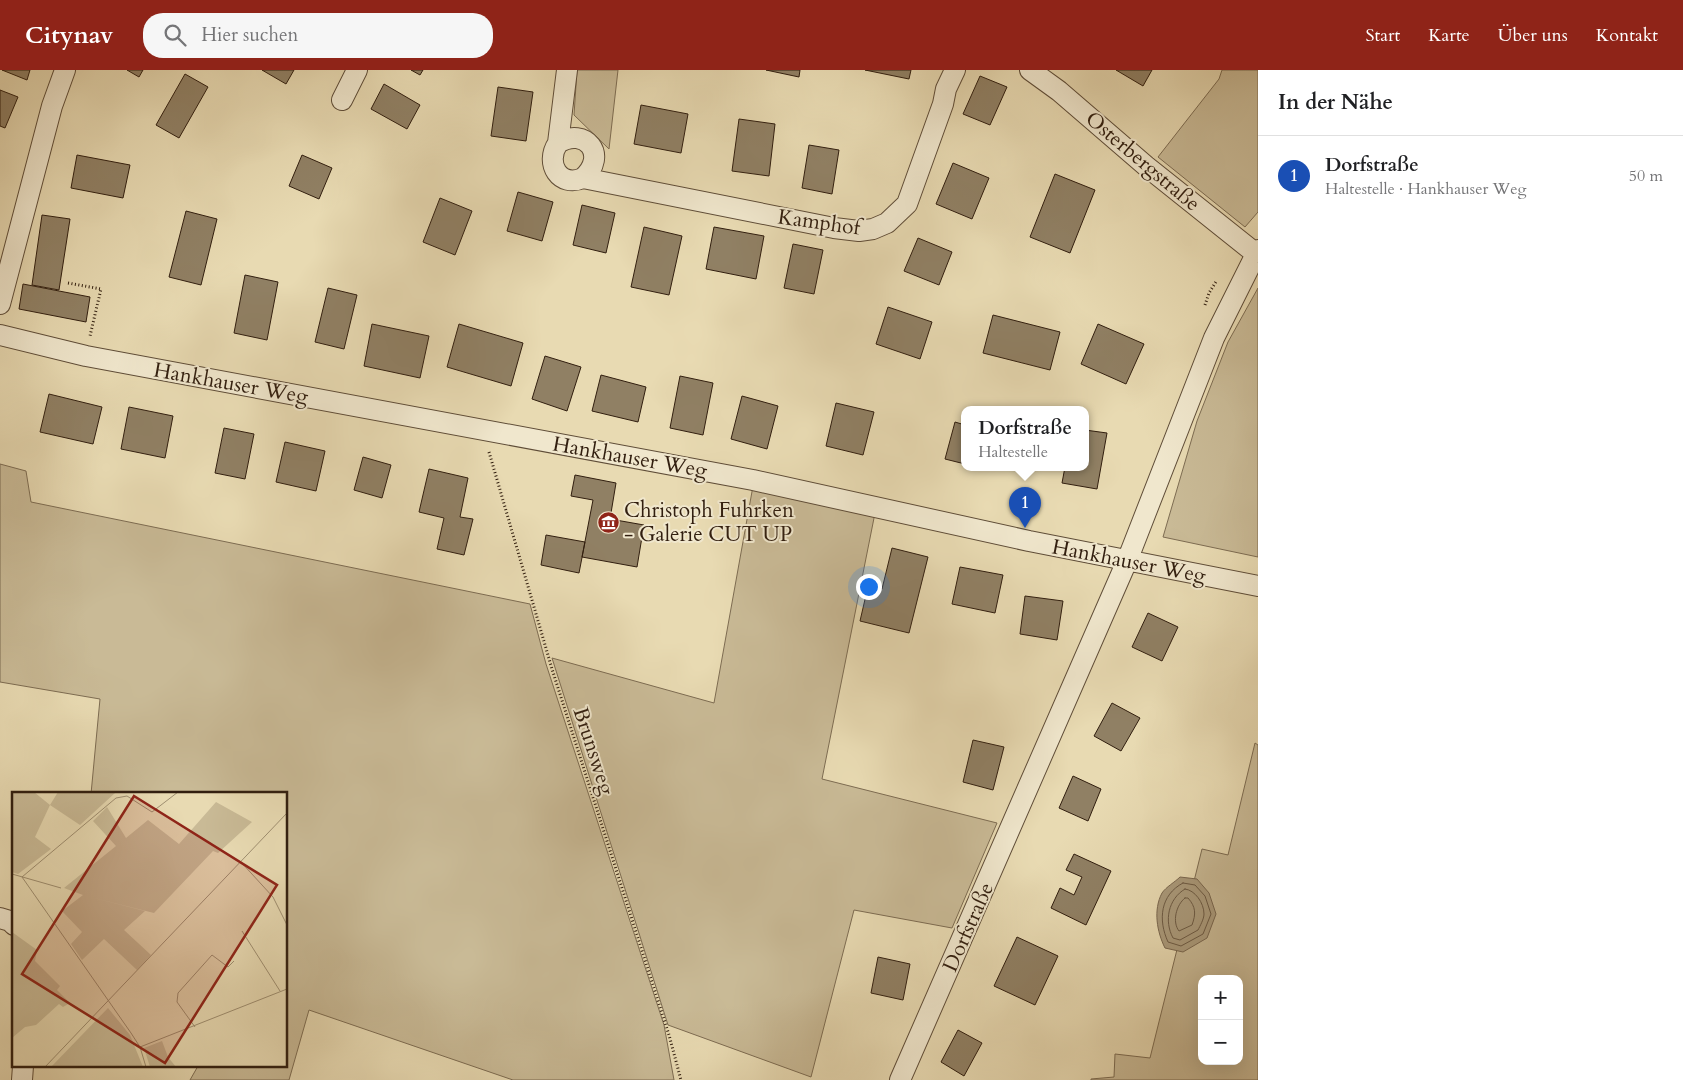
<!DOCTYPE html>
<html lang="de">
<head>
<meta charset="utf-8">
<style>
  :root { --surface:#fff; --page:#f6f6f6; --text:#202124; --muted:#757577; --line:#e0e0e0; --accent:#8f2418 }
  body { margin:0; font-family:Cardo,serif; background:var(--page); color:var(--text) }
  .controls { position:absolute; right:15px; bottom:15px; display:grid; overflow:hidden; border-radius:10px; box-shadow:0 5px 20px #0002 }
  .controls button { width:45px; height:45px; display:grid; place-items:center; padding:0; border:0; border-bottom:1px solid var(--line); background:var(--surface); color:var(--text); font:25px sans-serif }
  .you { position:absolute; left:868px; top:516px; width:18px; height:18px; margin:-12px; border:4px solid #fff; border-radius:50%; background:#1a73e8; box-shadow:0 0 0 8px #1a73e833 }
  .badge { display:grid; place-items:center; width:32px; height:32px; border-radius:50%; background:var(--accent); color:#fff; font-size:16px; font-weight:700 }
  .pin { position:absolute; translate:-50% -41px; filter:drop-shadow(0 1px 2px #0008) }
  .pin::after { content:''; position:absolute; top:26px; width:18px; height:15px; background:inherit; clip-path:polygon(0 0,100% 0,50% 100%) }
  .popup { position:absolute; left:961px; top:336px; width:128px; height:65px; box-sizing:border-box; display:grid; place-content:center; border-radius:10px; background:var(--surface); filter:drop-shadow(0 1px 4px #0005); font-size:16px; white-space:nowrap; color:var(--muted) }
  .popup b { font-size:19px; color:var(--text) }
  .popup::after { content:''; position:absolute; left:50%; top:100%; margin-left:-10px; border:10px solid transparent; border-top-color:var(--surface) }
  .list { margin:0; padding:0; list-style:none }
  h2 { display:flex; justify-content:space-between; align-items:center; height:65px; margin:0; padding:0 20px; font-size:21px }
  h2 small { font-size:16px; font-weight:400; color:var(--muted) }
  .list li { display:grid; grid-template-columns:32px 1fr auto; gap:15px; align-items:center; box-sizing:border-box; height:80px; padding:0 20px; border-top:1px solid var(--line) }
  .list b { display:block; font-size:19px; white-space:nowrap }
  .list p { margin:0; font-size:16px; white-space:nowrap; color:var(--muted) }
  .list em { font-size:16px; font-style:normal; color:var(--muted) }
  .icon { flex:none; width:28px; height:28px; fill:none; stroke:currentColor; stroke-width:2; stroke-linecap:round; stroke-linejoin:round }
  .map { position:relative; flex:none; width:1258px; height:1010px; overflow:hidden }
  header { display:flex; align-items:center; gap:30px; box-sizing:border-box; height:70px; padding:0 25px; background:var(--accent); color:#fff }
  header strong { font-size:24px }
  nav { display:flex; gap:28px; margin-inline-start:auto; font-size:18px }
  .search { width:350px; height:45px; background:var(--page); display:flex; align-items:center; gap:12px; box-sizing:border-box; padding:0 18px; border-radius:20px; color:var(--muted); font-size:19px }
  main { display:flex }
  aside { flex:1; background:var(--surface) }
  .map>svg:first-child { display:block }
  .green { fill:#c9ba96; stroke:#7d6c52; fill-rule:evenodd }
  .water { fill:#aa9a7b; stroke:#7a6850 }
  .lines { fill:none; stroke-linecap:round; stroke-linejoin:round }
  .shore { stroke:#6e5c45; stroke-width:1 }
  .building { fill:#908064; stroke:#311e0f }
  .street-casing { stroke:#5f4d38; stroke-width:22 }
  .path { stroke:#311e0f; stroke-width:3; stroke-dasharray:1 2.5; stroke-linecap:butt }
  .street { stroke:#f0e7cd; stroke-width:20 }
  .labels { text-anchor:middle; stroke-width:4; stroke-linejoin:round; paint-order:stroke }
  .street-label { font-size:21px; fill:#311e0f; stroke:#f0e7cd }
  .poi-label { font-size:21px; fill:#311e0f; stroke:#f0e7cd; text-anchor:start }
  .inset-road { fill:none; stroke:#9f8f71; stroke-width:1 }
  .view { fill:#8f2418; fill-opacity:0.15; stroke:#8f2418; stroke-width:2.5 }
  .inset-edge { fill:none; stroke:#311e0f; stroke-width:2.5 }
</style>
</head>
<body>
<header>
<strong>Citynav</strong>
<div class="search"><svg class="icon" aria-label="search" viewBox="0 0 24 24"><circle cx="10" cy="10" r="6"/><path d="M15 15l6 6"/></svg>Hier suchen</div>
<nav><a>Start</a><a>Karte</a><a>Über uns</a><a>Kontakt</a></nav>
</header>
<main>
<div class="map">
<svg width="1258" height="1010" viewBox="0 0 1258 1010">
  <rect width="100%" height="100%" fill="#e8dab2"/>
  <filter id="stains"><feTurbulence type="fractalNoise" baseFrequency=".004" numOctaves="4"/><feColorMatrix values="0 0 0 0 .2 0 0 0 0 .09 0 0 0 0 .02 0 0 0 .5 -.17"/></filter>
  <radialGradient id="worn" r=".72"><stop offset=".6" stop-color="#630" stop-opacity="0"/><stop offset="1" stop-color="#630" stop-opacity=".3"/></radialGradient>
  <path class="green" d="M577,0H618L609,79L574,45Z
    M1222,0H1258V142L1245,157L1158,87L1219,9Z
    M1258,218V487L1163,467L1197,351L1228,272Z
    M0,394L26,401L31,432L530,534L546,594L664,955L674,1010H513L309,940L289,1010H190L198,996H286V724H91L100,629L0,612Z
    M753,416L875,443L822,709L997,753L952,858L854,840L811,1007L668,955L552,588L714,633Z
    M1255,673L1258,675V1010H1091V1009L1114,1007L1115,984L1150,988L1202,779L1228,785ZM1202,909H1239V991H1202Z"/>
  <path class="water" d="M1180,807L1197,809L1209,823L1216,844L1207,868L1183,882L1165,878C1157,862 1153,840 1162,823C1166,817 1175,812 1180,807Z"/>
  <g class="lines">
    <path class="shore" d="M1183,813L1195,815L1205,826L1211,844L1203,864L1181,876L1168,872C1158,850 1160,825 1183,813Z
      M1185,819C1195,820 1204,833 1204,844C1204,849 1200,856 1198,860L1180,870L1173,868C1164,851 1168,829 1185,819Z
      M1185,828H1188C1196,837 1196,844 1192,855L1179,861C1172,852 1176,835 1185,828Z"/>
  </g>
  <path class="building" d="M2,0H30L27,10Z
    M127,0H143L139,7Z
    M262,0H294L286,14Z
    M411,0H423L420,5Z
    M766,0H800L799,7Z
    M865,0H911L909,9Z
    M1116,0H1152L1143,16Z
    M185,4L208,17L179,68L156,55Z
    M980,6L1007,17L990,55L963,44Z
    M384,14L420,35L407,59L371,39Z
    M498,17L533,22L526,71L491,66Z
    M0,20L18,27L5,58L0,56Z
    M641,35L688,44L681,83L634,74Z
    M739,49L775,54L769,106L732,101Z
    M809,75L839,80L832,124L802,118Z
    M77,85L130,95L123,128L71,118Z
    M302,85L332,98L319,129L289,116Z
    M953,93L989,108L972,149L936,134Z
    M1055,104L1095,120L1070,183L1030,167Z
    M518,122L553,132L542,171L507,161Z
    M440,128L472,141L455,185L423,172Z
    M582,135L615,143L606,183L573,175Z
    M186,141L217,149L201,215L169,207Z
    M42,145L70,149L59,220L32,215Z
    M644,157L682,166L669,225L631,217Z
    M714,157L764,166L756,209L706,199Z
    M918,168L952,182L939,215L904,201Z
    M793,174L823,180L814,224L784,218Z
    M245,205L278,212L267,270L234,263Z
    M23,214L90,227L86,252L19,239Z
    M328,218L357,225L344,279L315,272Z
    M888,237L932,252L920,289L876,274Z
    M993,245L1060,262L1050,300L983,283Z
    M372,254L429,266L420,308L364,296Z
    M459,254L523,273L511,316L447,297Z
    M1098,254L1144,274L1126,314L1081,294Z
    M545,286L581,297L567,341L532,329Z
    M601,305L646,317L638,352L592,341Z
    M680,306L713,313L703,365L670,358Z
    M49,324L102,337L93,374L40,362Z
    M742,326L778,336L767,379L731,369Z
    M836,333L874,342L863,385L826,376Z
    M129,337L173,346L165,388L121,379Z
    M955,352L965,355V394L945,389Z
    M224,358L254,364L245,409L215,403Z
    M1085,360L1107,363L1097,419L1062,413L1065,397H1085Z
    M285,372L325,381L316,421L276,412Z
    M363,387L391,395L382,428L354,420Z
    M429,399L468,408L460,447L473,449L464,485L437,479L444,448L419,442Z
    M575,405L616,413L610,449L644,455L637,497L582,487L593,430L571,426Z
    M546,465L585,472L579,503L541,495Z
    M892,478L928,487L909,563L860,551L866,525L873,527L875,517L882,519Z
    M960,497L1003,505L995,543L952,534Z
    M1025,526L1063,531L1057,570L1020,564Z
    M1148,543L1178,557L1162,591L1132,577Z
    M1112,633L1140,648L1121,681L1094,666Z
    M973,670L1004,677L993,720L963,712Z
    M1073,706L1101,719L1088,751L1059,738Z
    M1074,784L1111,801L1086,855L1051,838L1060,818L1074,825L1082,807L1066,800Z
    M1017,867L1058,886L1035,935L994,916Z
    M878,887L910,894L903,930L871,923Z
    M958,960L982,973L964,1006L941,992Z"/>
  <g class="lines">
    <defs>
      <path id="street" d="M567,0L558,73C544,94 560,118 583,108L834,158L859,161L873,159L887,153L907,134L943,34L946,19L955,0
        M1030,0L1059,21L1146,96L1255,183
        M342,30L357,0
        M558,73C585,56 609,85 583,108
        M0,234L52,36L65,0
        M0,265L86,286L753,410L1029,471L1258,516
        M0,848L10,851L14,855
        M22,1010L23,996
        M900,1010L1127,491L1214,268L1258,180"/>
    </defs>
    <use href="#street" class="street-casing"/>
    <path class="path" d="M68,213L101,219L90,266
      M1205,235L1209,223L1217,210
      M489,382L552,599L669,965L681,1010"/>
    <use href="#street" class="street"/>
  </g>
  <defs>
    <symbol id="museum-disc" viewBox="-11 -11 22 22"><circle r="9.5" fill="#8f2418" stroke="#f0e7cd"/><path d="M0-6L6-3V-2H-6V-3ZM-5-1h2V3h-2ZM-1-1h2V3h-2ZM3-1h2V3H3ZM-6 4H6V6H-6Z" fill="#fff"/></symbol>
  </defs>
  <g fill-rule="evenodd">
    <use href="#museum-disc" x="596" y="440" width="25" height="25"/>
  </g>
  <g class="labels">
    <g class="street-label">
      <text transform="translate(1143 91) rotate(40)" y="7">Osterbergstraße</text>
      <text transform="translate(819 152) rotate(8)" y="7">Kamphof</text>
      <text transform="translate(231 313) rotate(10)" y="7">Hankhauser Weg</text>
      <text transform="translate(630 387) rotate(10)" y="7">Hankhauser Weg</text>
      <text transform="translate(1129 491) rotate(11)" y="7">Hankhauser Weg</text>
      <text transform="translate(594 681) rotate(72)" y="7">Brunsweg</text>
      <text transform="translate(968 857) rotate(-66)" y="7">Dorfstraße</text>
    </g>
    <g class="poi-label">
      <text x="624" y="447">Christoph Fuhrken<tspan x="624" dy="24">- Galerie CUT UP</tspan></text>
    </g>
  </g>
  <g transform="translate(12 722)">
    <rect width="275" height="275" fill="#e8dab2"/>
    <path d="M0,0H22L38,13L46,0L103,1L68,33L38,13L23,45L39,57L6,82L0,80ZM204,10L240,30L206,61L201,59L142,121L78,105L133,119L112,138L139,163L125,178L92,147L70,168L59,152L70,140L50,119L71,103L52,96L104,54L81,29L95,15L114,46L136,28L167,52ZM0,140L25,158L23,169L48,194L45,198L58,211L51,215L47,212L24,233L13,235L0,246ZM96,216L118,243L131,275H39ZM150,249L156,265L164,275H138L132,256Z" fill="#c9ba96"/>
    <path class="inset-road" d="M228,69L261,105L275,133M0,82L49,96M10,85L119,241L128,255L134,275M10,85L104,6L115,4L140,20L166,0M230,139L268,199M183,235L165,210L166,201L200,163L216,175L222,169M128,255L275,197M33,275L275,21"/>
    <path class="view" d="M122,4L265,93L153,271L10,182Z"/>
    <rect width="275" height="275" class="inset-edge"/>
  </g>
  <rect width="100%" height="100%" filter="url(#stains)"/>
  <rect width="100%" height="100%" fill="url(#worn)"/>
</svg>
<div class="controls">
<button>+</button>
<button>−</button>
</div>
<div class="you"></div>
<div class="pin badge" style="left:1025px;top:458px;background:#1a4fb4">1</div>
<div class="popup"><b>Dorfstraße</b>Haltestelle</div>
</div>
<aside>
<h2>In der Nähe<small></small></h2>
<ul class="list">
<li><span class="badge" style="background:#1a4fb4">1</span><div><b>Dorfstraße</b><p>Haltestelle · Hankhauser Weg</p></div><em>50 m</em></li>
</ul>
</aside>
</main>
</body>
</html>
